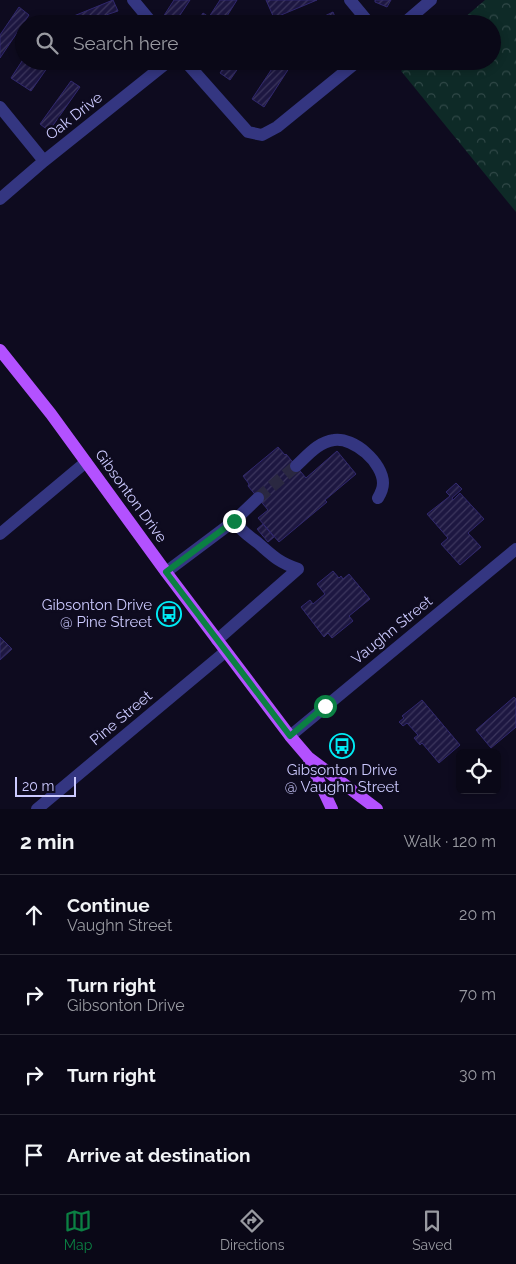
<!DOCTYPE html>
<html lang="en">
<head>
<meta charset="utf-8">
<style>
  :root { --surface:#0a0817; --page:#131120; --text:#f1f3f6; --muted:#999aa1; --line:#2a2936; --accent:#0b8043 }
  body { margin:0; font-family:Raleway,sans-serif; background:var(--page); color:var(--text) }
  .controls { position:absolute; right:15px; bottom:15px; display:grid; overflow:hidden; border-radius:8px; box-shadow:0 2px 8px #0003 }
  .controls button { width:45px; height:45px; display:grid; place-items:center; padding:0; border:0; border-bottom:1px solid var(--line); background:var(--surface); color:var(--text); font:25px sans-serif }
  .scale { position:absolute; left:15px; bottom:12px; width:61px; box-sizing:border-box; padding-left:5px; border:2px solid #cccaff; border-top:0; font-size:14px; line-height:18px; white-space:nowrap; color:#cccaff; -webkit-text-stroke:4px #0e0b1f; paint-order:stroke }
  .stop { position:absolute; width:15px; height:15px; margin:-11px; border:4px solid #0b8043; border-radius:50%; background:#fff }
  .stop.end { background:#0b8043; border-color:#fff; box-shadow:0 1px 5px #0008 }
  .list { margin:0; padding:0; list-style:none }
  h2 { display:flex; justify-content:space-between; align-items:center; height:65px; margin:0; padding:0 20px; font-size:21px }
  h2 small { font-size:16px; font-weight:400; color:var(--muted) }
  .list li { display:grid; grid-template-columns:32px 1fr auto; gap:15px; align-items:center; box-sizing:border-box; height:80px; padding:0 20px; border-top:1px solid var(--line) }
  .list b { display:block; font-size:19px; white-space:nowrap }
  .list p { margin:0; font-size:16px; white-space:nowrap; color:var(--muted) }
  .list em { font-size:16px; font-style:normal; color:var(--muted) }
  .icon { flex:none; width:28px; height:28px; fill:none; stroke:currentColor; stroke-width:2; stroke-linecap:round; stroke-linejoin:round }
  .map { position:relative; flex:none; width:516px; height:809px; overflow:hidden }
  .search { position:absolute; background:var(--surface); box-shadow:0 2px 8px #0003; left:15px; right:15px; top:15px; height:55px; display:flex; align-items:center; gap:12px; box-sizing:border-box; padding:0 18px; border-radius:28px; color:var(--muted); font-size:19px }
  .sheet { height:385px; background:var(--surface) }
  nav { display:flex; justify-content:space-around; align-items:center; box-sizing:border-box; height:70px; border-top:1px solid var(--line); background:var(--surface); font-size:14px; color:var(--muted) }
  nav a { display:grid; justify-items:center; gap:2px }
  nav .on { color:var(--accent) }
  .map>svg:first-child { display:block }
  .park { fill:url(#park-crowns) }
  .building { fill:url(#building-hatch); stroke:#31286e }
  .lines { fill:none; stroke-linecap:round; stroke-linejoin:round }
  .minor-tunnel { stroke:#2a2841; stroke-width:12; stroke-dasharray:12 6; stroke-linecap:butt }
  .minor { stroke:#343681; stroke-width:12 }
  .major { stroke:#b351ff; stroke-width:12 }
  .route { stroke:#0b8043; stroke-width:6 }
  .labels { text-anchor:middle; stroke-width:5; stroke-linejoin:round; paint-order:stroke }
  .street-label { font-size:15px; fill:#cccaff; stroke:#0e0b1f }
  .poi-label { font-size:15px; fill:#cccaff; stroke:#0e0b1f; text-anchor:end }
</style>
</head>
<body>
<div class="map">
<svg width="516" height="809" viewBox="0 0 516 809">
  <defs>
    <pattern id="park-crowns" width="20" height="18" patternUnits="userSpaceOnUse" patternTransform="scale(1.25)"><rect width="20" height="18" fill="#0e2a27"/><path d="M2 6a3 3 0 1 1 6 0M12 15a3 3 0 1 1 6 0" fill="none" stroke="#304847"/></pattern>
    <pattern id="building-hatch" width="6" height="6" patternUnits="userSpaceOnUse" patternTransform="scale(1.25)"><rect width="6" height="6" fill="#1d1741"/><path d="M-1 1l2-2M0 6l6-6M5 7l2-2" fill="none" stroke="#3d375e"/></pattern>
  </defs>
  <rect width="100%" height="100%" fill="#0e0b1f"/>
  <path class="park" d="M485,0H516V212L401,71L413,61H492V24H457Z"/>
  <path class="building" d="M113,0L118,11L106,15L110,24H65L64,20Z
    M174,0H190L174,24L163,17Z
    M220,0H237L222,24H196L203,13L209,17Z
    M266,0H317L274,18Z
    M375,0H391L387,7L375,2Z
    M19,7L29,15L0,58V35Z
    M333,12L338,24H308Z
    M24,58V61H52L31,91L11,78Z
    M91,61H111L94,69Z
    M228,61H243L230,80L220,73Z
    M277,61L293,62L264,107L252,99Z
    M71,81L80,87L49,131L40,124Z
    M278,447L285,455L286,454L306,478L337,451L356,474L325,500L327,502L279,542L258,518L268,510L248,486L249,484L243,476Z
    M456,483L462,489L452,498L453,500L460,493L484,519L468,533L481,547L460,565L441,544L448,538L427,514L450,496L446,492Z
    M263,524L274,537L268,542L257,529Z
    M333,571L339,578L341,576L343,579L349,574L370,599L349,616L353,621L332,638L328,633L324,637L301,607L310,600L313,604L325,594L317,584Z
    M0,637L12,649L0,660Z
    M514,697L516,699V727L491,748L476,730Z
    M422,700L460,745L439,763L422,743L420,745L414,738L418,735L407,723L403,726L399,722L404,718L402,716Z"/>
  <g class="lines">
    <path class="minor-tunnel" d="M258,498L296,466"/>
    <path class="minor" d="M133,0L153,24
      M350,0L370,24
      M403,24L431,0
      M185,61L248,132L262,135L277,127L358,61
      M0,107L44,161
      M0,199L44,161L169,61
      M296,466C308,455 318,442 334,440C354,437 383,463 383,483C383,489 381,493 378,498
      M0,534L86,462
      M166,572L234,521L258,498
      M217,640L298,569C278,562 273,556 258,543C249,536 241,531 234,521
      M290,736L516,549
      M37,809L225,652"/>
    <path class="major" d="M0,350L51,414L166,572L290,736L308,757L377,809
      M309,760L332,809"/>
  </g>
  <g class="lines">
    <path class="route" d="M234,521L166,572L290,736L325,706"/>
  </g>
  <defs>
    <symbol id="bus-ring" viewBox="-11 -11 22 22"><circle r="9.5" fill="#0e0b1f" stroke="#00ecf5" stroke-width="1.5"/><path d="M-5-6H5V4H4V6H2V4H-2V6H-4V4H-5ZM-3.5-4V0h7V-4ZM-3.5 1.2v1.5H-2V1.2ZM2 1.2v1.5H3.5V1.2Z" fill="#00ecf5"/></symbol>
  </defs>
  <g fill-rule="evenodd">
    <use href="#bus-ring" x="155" y="600" width="28" height="28"/>
    <use href="#bus-ring" x="328" y="732" width="28" height="28"/>
  </g>
  <g class="labels">
    <g class="street-label">
      <text transform="translate(74 116) rotate(-38)" y="5">Oak Drive</text>
      <text transform="translate(131 496) rotate(54)" y="5">Gibsonton Drive</text>
      <text transform="translate(392 630) rotate(-39)" y="5">Vaughn Street</text>
      <text transform="translate(121 718) rotate(-40)" y="5">Pine Street</text>
    </g>
    <g class="poi-label">
      <text x="152" y="610">Gibsonton Drive<tspan x="152" dy="17">@ Pine Street</tspan></text>
      <text x="342" y="775" text-anchor="middle">Gibsonton Drive<tspan x="342" dy="17">@ Vaughn Street</tspan></text>
    </g>
  </g>
</svg>
<div class="controls">
<button><svg class="icon" aria-label="locate" viewBox="0 0 24 24"><circle cx="12" cy="12" r="6"/><path d="M12 2v4M12 18v4M2 12h4M18 12h4"/></svg></button>
</div>
<div class="scale">20 m</div>
<div class="stop" style="left:325px;top:706px"></div>
<div class="stop end" style="left:234px;top:521px"></div>
<div class="search"><svg class="icon" aria-label="search" viewBox="0 0 24 24"><circle cx="10" cy="10" r="6"/><path d="M15 15l6 6"/></svg>Search here</div>
</div>
<section class="sheet">
<h2>2 min<small>Walk · 120 m</small></h2>
<ul class="list">
<li><svg class="icon" aria-label="ahead" viewBox="0 0 24 24"><path d="M12 20V5M6 11l6-6 6 6"/></svg><div><b>Continue</b><p>Vaughn Street</p></div><em>20 m</em></li>
<li><svg class="icon" aria-label="right" viewBox="0 0 24 24"><path d="M7 20v-9h11M14 6l5 5-5 5"/></svg><div><b>Turn right</b><p>Gibsonton Drive</p></div><em>70 m</em></li>
<li><svg class="icon" aria-label="right" viewBox="0 0 24 24"><path d="M7 20v-9h11M14 6l5 5-5 5"/></svg><div><b>Turn right</b></div><em>30 m</em></li>
<li><svg class="icon" aria-label="arrive" viewBox="0 0 24 24"><path d="M6 21V4h12l-3 4 3 4H6"/></svg><div><b>Arrive at destination</b></div></li>
</ul>
</section>
<nav>
<a class="on"><svg class="icon" aria-label="map" viewBox="0 0 24 24"><path d="M3 6l6-2 6 2 6-2v14l-6 2-6-2-6 2zM9 4v14M15 6v14"/></svg>Map</a>
<a><svg class="icon" aria-label="directions" viewBox="0 0 24 24"><path d="M12 3l9 9-9 9-9-9zM9 14v-3h6M13 9l2 2-2 2"/></svg>Directions</a>
<a><svg class="icon" aria-label="saved" viewBox="0 0 24 24"><path d="M7 4h10v16l-5-4-5 4z"/></svg>Saved</a>
</nav>
</body>
</html>
